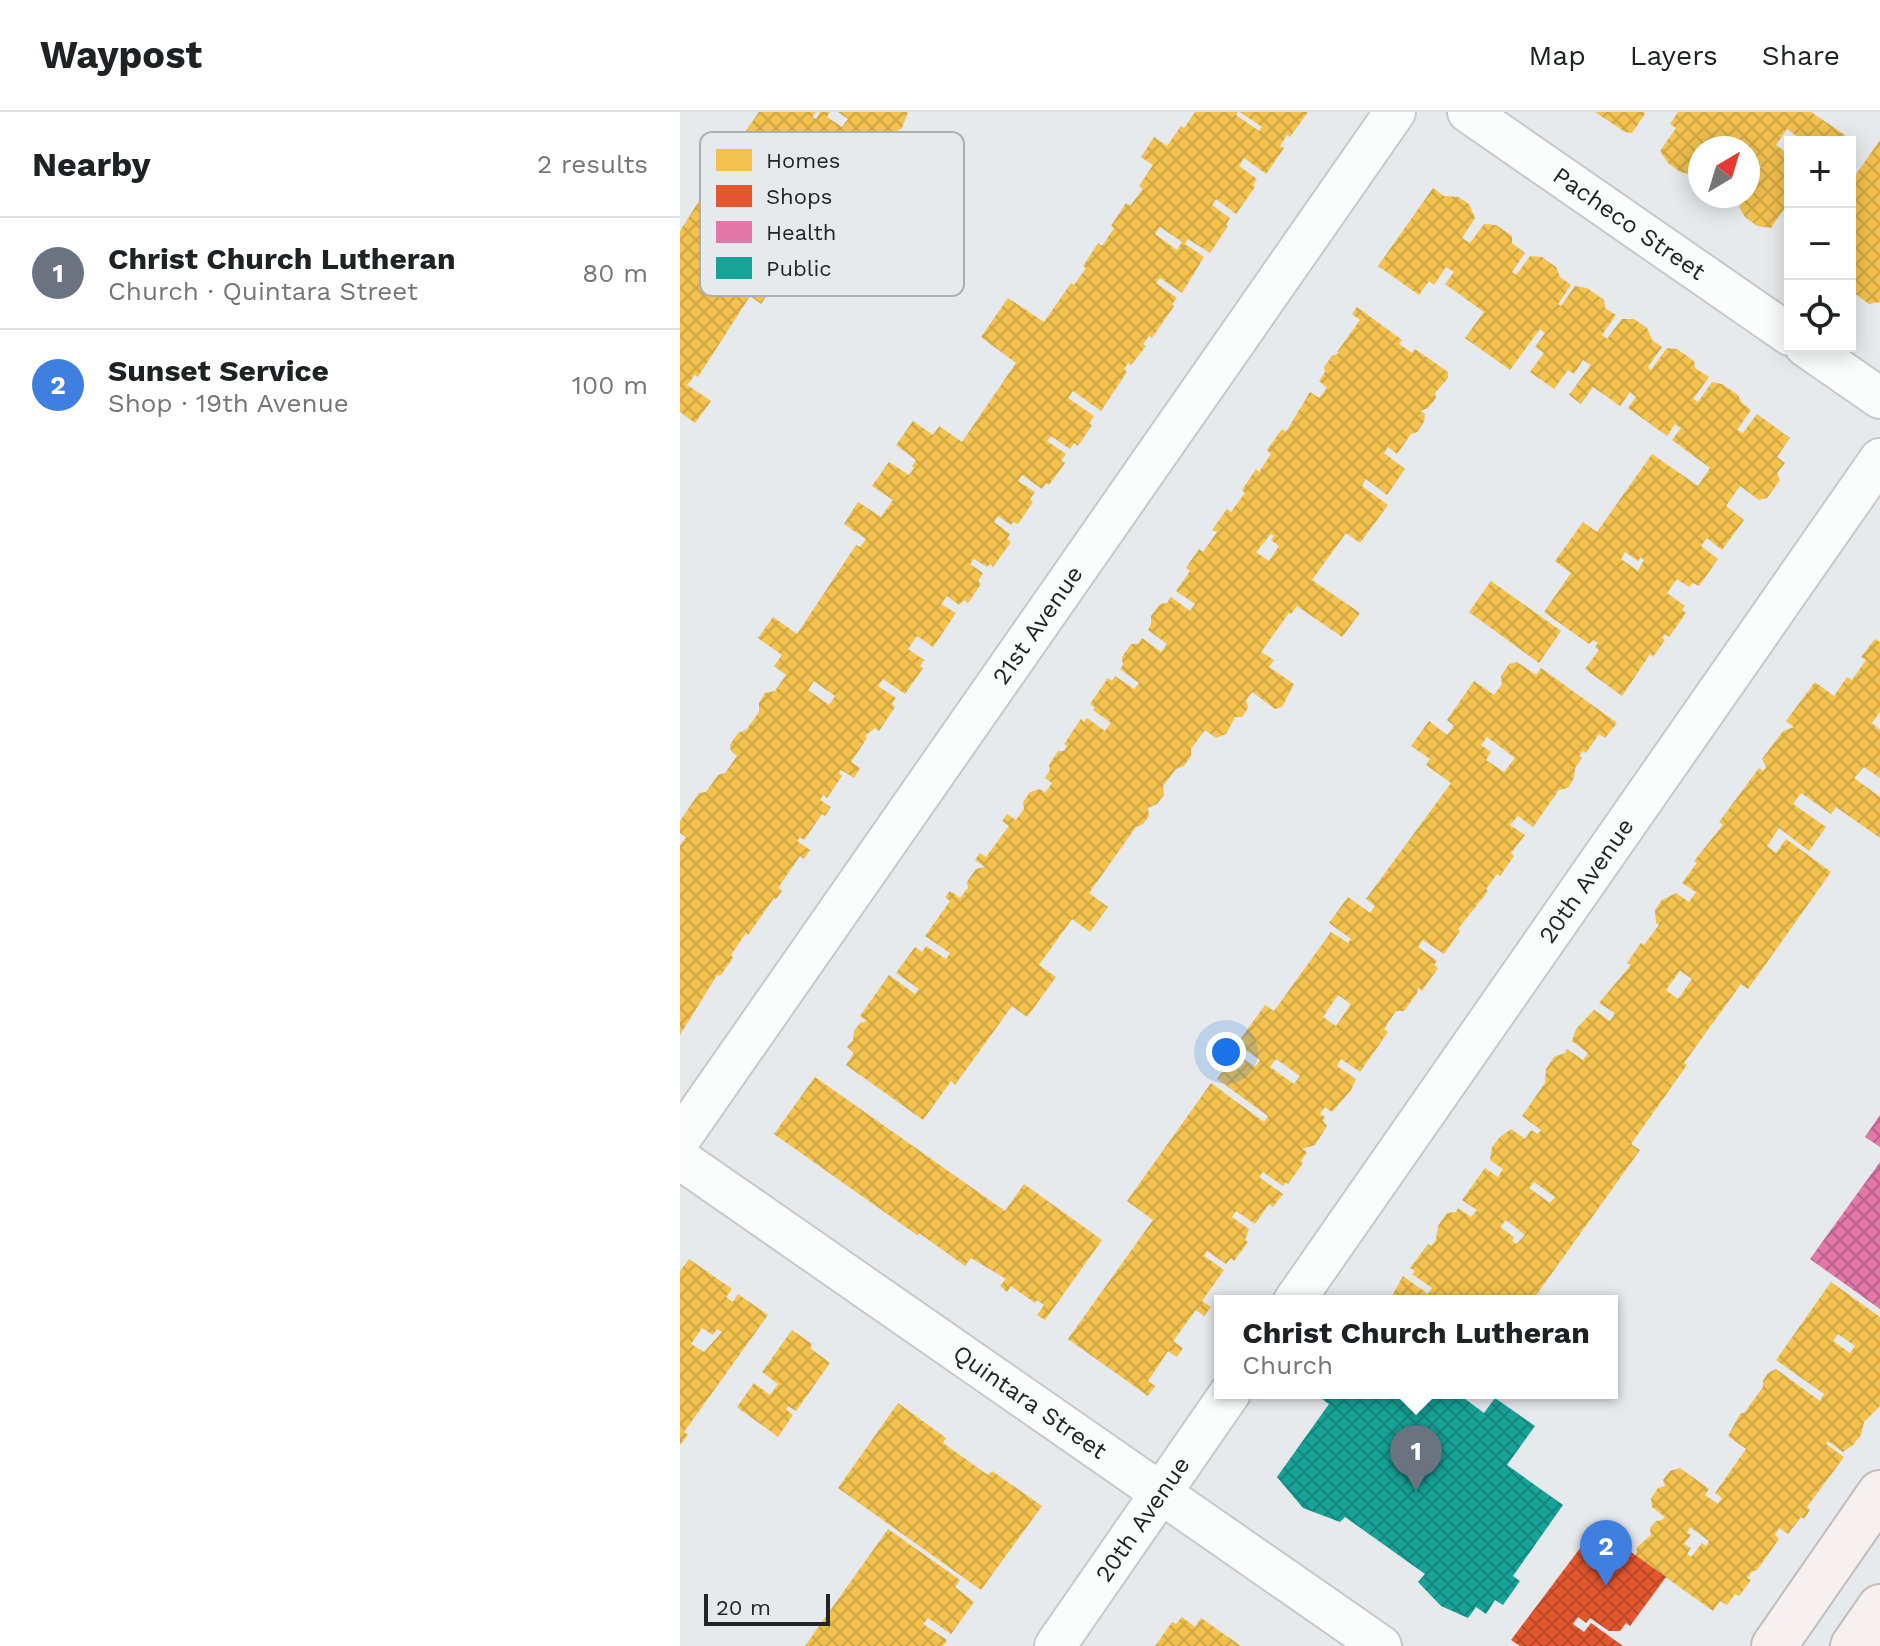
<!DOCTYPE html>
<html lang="en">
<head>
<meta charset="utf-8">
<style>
  :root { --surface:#fff; --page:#f2f2f2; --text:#202124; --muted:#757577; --line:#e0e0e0; --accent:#0f766e }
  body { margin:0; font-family:"Work Sans",sans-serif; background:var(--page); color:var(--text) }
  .controls { position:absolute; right:24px; top:24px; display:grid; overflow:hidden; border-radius:0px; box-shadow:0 4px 20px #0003 }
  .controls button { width:72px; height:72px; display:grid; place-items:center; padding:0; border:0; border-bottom:2px solid var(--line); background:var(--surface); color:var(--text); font:40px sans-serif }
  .compass { position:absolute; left:1008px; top:24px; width:72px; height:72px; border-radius:50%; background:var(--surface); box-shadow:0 4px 20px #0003; rotate:38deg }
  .scale { position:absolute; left:24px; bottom:20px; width:126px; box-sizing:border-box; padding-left:8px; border:4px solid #222425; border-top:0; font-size:22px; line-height:28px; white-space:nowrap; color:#222425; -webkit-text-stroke:6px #e6eaed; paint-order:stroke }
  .you { position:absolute; left:546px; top:940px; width:28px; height:28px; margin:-20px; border:6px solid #fff; border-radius:50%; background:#1a73e8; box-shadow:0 0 0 12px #1a73e833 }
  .badge { display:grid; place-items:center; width:52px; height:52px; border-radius:50%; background:var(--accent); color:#fff; font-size:26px; font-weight:700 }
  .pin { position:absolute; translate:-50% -66px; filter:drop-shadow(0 2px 4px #0008) }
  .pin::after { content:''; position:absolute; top:42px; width:28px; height:24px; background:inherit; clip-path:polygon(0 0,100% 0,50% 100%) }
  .popup { position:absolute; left:534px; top:1183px; width:404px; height:104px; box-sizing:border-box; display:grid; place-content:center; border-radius:0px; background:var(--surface); filter:drop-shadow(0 2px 6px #0005); font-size:26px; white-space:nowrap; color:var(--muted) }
  .popup b { font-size:30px; color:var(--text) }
  .popup::after { content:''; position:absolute; left:50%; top:100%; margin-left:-16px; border:16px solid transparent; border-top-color:var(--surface) }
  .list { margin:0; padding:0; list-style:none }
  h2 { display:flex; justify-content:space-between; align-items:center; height:104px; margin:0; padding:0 32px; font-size:34px }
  h2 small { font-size:26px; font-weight:400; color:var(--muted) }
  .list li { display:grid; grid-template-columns:52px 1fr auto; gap:24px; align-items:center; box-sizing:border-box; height:112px; padding:0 32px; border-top:2px solid var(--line) }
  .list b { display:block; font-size:30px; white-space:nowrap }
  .list p { margin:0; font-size:26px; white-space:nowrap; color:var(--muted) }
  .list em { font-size:26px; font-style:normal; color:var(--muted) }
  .icon { flex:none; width:44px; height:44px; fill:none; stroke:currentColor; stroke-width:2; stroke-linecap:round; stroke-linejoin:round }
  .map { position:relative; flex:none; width:1200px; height:1534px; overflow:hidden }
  header { display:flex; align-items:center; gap:48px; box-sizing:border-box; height:112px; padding:0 40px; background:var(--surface); border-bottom:2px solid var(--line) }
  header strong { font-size:38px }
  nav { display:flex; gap:44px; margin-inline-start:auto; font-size:28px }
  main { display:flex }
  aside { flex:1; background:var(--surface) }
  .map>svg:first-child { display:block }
  .homes { fill:url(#homes-cross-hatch); fill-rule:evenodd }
  .shops { fill:url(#shops-cross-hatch) }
  .health { fill:url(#health-cross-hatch) }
  .public { fill:url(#public-cross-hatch) }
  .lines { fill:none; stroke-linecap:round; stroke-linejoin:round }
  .minor-casing { stroke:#c6c8c9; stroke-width:44 }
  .trunk-casing { stroke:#c2bcbc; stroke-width:48 }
  .minor { stroke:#fbfcfc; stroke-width:40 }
  .trunk { stroke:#f6f0f0; stroke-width:44 }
  .labels { text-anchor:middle; stroke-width:8; stroke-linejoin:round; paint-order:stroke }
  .street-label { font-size:24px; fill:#222425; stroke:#e6eaed }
  .key { fill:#e6eaed; stroke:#abafb1; stroke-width:2 }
  .key-label { font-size:22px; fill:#222425 }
</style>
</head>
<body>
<header>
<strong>Waypost</strong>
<nav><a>Map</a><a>Layers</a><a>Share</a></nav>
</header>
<main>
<aside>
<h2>Nearby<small>2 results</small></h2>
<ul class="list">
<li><span class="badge" style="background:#6b7280">1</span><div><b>Christ Church Lutheran</b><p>Church · Quintara Street</p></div><em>80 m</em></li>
<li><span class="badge" style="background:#3f7fe0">2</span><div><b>Sunset Service</b><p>Shop · 19th Avenue</p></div><em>100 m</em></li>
</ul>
</aside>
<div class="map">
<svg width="1200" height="1534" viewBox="0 0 1200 1534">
  <defs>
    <pattern id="homes-cross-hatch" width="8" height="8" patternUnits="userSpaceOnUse" patternTransform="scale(2)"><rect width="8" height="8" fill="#f2c14e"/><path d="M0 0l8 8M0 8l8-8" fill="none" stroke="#cfa644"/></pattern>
    <pattern id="shops-cross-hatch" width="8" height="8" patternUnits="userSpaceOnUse" patternTransform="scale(2)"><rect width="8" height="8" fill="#e4572e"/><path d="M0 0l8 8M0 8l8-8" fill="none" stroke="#b84827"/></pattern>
    <pattern id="health-cross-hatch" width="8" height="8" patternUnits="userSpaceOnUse" patternTransform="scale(2)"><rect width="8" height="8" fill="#e377a8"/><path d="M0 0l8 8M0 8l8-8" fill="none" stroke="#b86189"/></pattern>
    <pattern id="public-cross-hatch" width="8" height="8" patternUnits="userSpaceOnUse" patternTransform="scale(2)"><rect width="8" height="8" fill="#17a398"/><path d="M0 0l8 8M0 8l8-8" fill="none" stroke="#14857c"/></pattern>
  </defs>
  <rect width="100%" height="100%" fill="#e7eaec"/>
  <path class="homes" d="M79,0H136L132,5L136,7L140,0H150L147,5L162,15L168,7L158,0H228L222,16L212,22L213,29L208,36L199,40L177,26L123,103L96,144L109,152L81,192L70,184L18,265L15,263L7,273L31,289L15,311L0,300V119L31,70L36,69L49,52L45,49Z
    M515,0H558L556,3L579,19L582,15L560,0H628L610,25L607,23L600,34L604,36L586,62L564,46L559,54L577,67L573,73L575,75L556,102L536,87L532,93L550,106L546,113L548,114L530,141L508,127L505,132L524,145L502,181L480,166L476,171L497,186L492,192L494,194L472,226L469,224L463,232L466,234L451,253L448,251L444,257L447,260L421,299L393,279L388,286L414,304L409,311L412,313L398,334L394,331L390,337L371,324L367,329L386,342L381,349L385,351L369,373L366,371L362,377L342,363L338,369L355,380L350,387L353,390L338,412L333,410L331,413L318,404L314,410L330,422L327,427L331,430L313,455L310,452L307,455L294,447L290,452L303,461L298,469L301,472L288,491L284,488L279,493L267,484L261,492L276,501L253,535L237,524L228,537L244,548L240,554L243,556L225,582L203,567L198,574L216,586L212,592L215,595L199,619L195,616L185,624L187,626L171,650L180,656L174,666L161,658L159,661L162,664L147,686L143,683L140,688L151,695L145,704L142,702L124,728L120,725L117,729L130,738L124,747L120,744L98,776L102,779L96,787L94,786L68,823L66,821L51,843L53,846L40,864L37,863L0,923V733L6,725L0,721V709L19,681L26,680L38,663L45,661L57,644L51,639L50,633L58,621L66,618L79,600V591L85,581L95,579L106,563L94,554L102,543L78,526L93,505L117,522L176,433L180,435L186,427L164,412L178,390L201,405L213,388L192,374L209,350L229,363L234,356L232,354L236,348L216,333L233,309L253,323L259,314L282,330L336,251L301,225L328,186L364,210L391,171L394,173L406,156L403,154L418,131L422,134L434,116L431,114L446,91L450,94L463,77L459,74L473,53L461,45L474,25L487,34L501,14L504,16ZM480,115L502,130L497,138L475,122ZM134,569L155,584L149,593L128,578Z
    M915,0H964L965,2L952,21L945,20Z
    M998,0H1131L1165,23L1161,30H1115L1118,25L1107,17L1096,33L1107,41L1110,37V95L1107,93L1091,116L1077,114L1065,105L1059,95L1078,67L1075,64L1081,55L1071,48L1068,52V36H1034L1030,33L1028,36H1020V47L1010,62L1000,60L988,51L980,39L996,16L990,12Z
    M1200,28V190L1189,192L1170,178V71Z
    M753,76L764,84L778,85L789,92L795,106L782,126L790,131L804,112L816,113L832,124V131L845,141L832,160L836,163L850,144L862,145L876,155L880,165L891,173L878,192L881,194L895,174L907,176L924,188L925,196L936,203L922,223L927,227L942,207H954L967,216L972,228L982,235L968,255L971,258L987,236L997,237L1014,249L1015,256L1029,265L1013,287L1018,290L1032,270L1042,272L1058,283L1062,291L1071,298L1057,318L1063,321L1077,302L1110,326L1097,345L1105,351L1097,361L1100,368L1087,386L1079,388L1060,374L1046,394L1064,408L1042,438L1027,426L1021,434L1038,447L1019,474L1013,471L1009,475L997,467L987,481L1005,494L1002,498L1006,501L989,525L985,522L982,526L985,528L973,545L970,542L942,584L905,557L919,538L915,535L918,531L913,528L909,532L864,500L891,461L875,449L903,410L917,420L972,342L1018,374L1030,356L992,328L1001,316L995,312L987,324L948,296L956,285L950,280L940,294L913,275L901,292L889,283L911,253L903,248L894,262L888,258L874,277L850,260L864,241L855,235L865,221L860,217L830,258L785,226L804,200L765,172L774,160L766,155L754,173L749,169L739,183L698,154ZM945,440L958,449L961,445L964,448L958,459L941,447Z
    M677,195L722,228L719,232L732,241L735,237L768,260V266L755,281L756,286L748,296L740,299L745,302L744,310L737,320L731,322L717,342L708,335L704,341L725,357L707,383L686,367L682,374L708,393L680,431L666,421L632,468L680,501L662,525L617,494L611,502L609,501L581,540L594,548L589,555L614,572L602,595L595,597L572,580L566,588L568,596L562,605H555L546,622L536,626L525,618L511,637V644L504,654L496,657L483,674L484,683L477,692L468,696L469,704L463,712L456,715L409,781L428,795L410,820L392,807L359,853L376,865L347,905L332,894L275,973L271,969L243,1008L166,953L174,941L167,935L173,928L174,919L180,911L187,909L180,904L209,863L235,882L239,877L216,861L235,835L242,840L246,834L266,847L270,841L245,824L270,789L265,785L270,779L280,786L288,776L287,770L296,757L305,755L295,748L300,741L306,745L329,714L322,709L327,702L336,708L344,697L343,690L350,680L360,677L365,681L372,671L365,666L370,658L369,653L378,639H384L387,634L384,632L401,607L404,610L407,606L425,619L431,611L413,598L415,595L410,592L428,566L432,569L435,564L454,577L459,571L440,557L443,553L442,545L451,532H458L462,526L481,540L487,532L468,518L471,512V504L480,492L487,491L491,485L510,499L515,492L496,479L510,459L506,456L519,437L523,440L537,420L532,418L547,397L551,400L565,381L562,378L576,357L579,360L591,342L587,338L602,317L606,320L630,280L639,286L647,276L639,269L645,260L644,255L652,244L659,241L657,240L680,208L672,202ZM591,422L594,424L591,428L599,434L589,449L576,440Z
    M811,469L881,519L859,551L789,500Z
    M1195,527L1200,530V600L1192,611L1200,618V666L1184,655L1174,666L1200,685V726L1156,695L1151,702L1121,681L1113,692L1146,715L1129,739L1099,716L1087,734L1096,741L1106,727L1151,760L1068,877L1061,872L1004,951L1007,953L951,1032L960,1038L852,1189H709L723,1164L748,1182L752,1176L732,1162L735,1159L730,1156L748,1132L751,1134L756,1128L758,1114L767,1101L776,1100L778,1096L791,1105L797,1098L782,1088L805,1056L818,1065L823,1057L810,1048L812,1035L820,1025L831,1017L845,1027L851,1018L858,1022L861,1018L842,1004L865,971L866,957L874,945L885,941L887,937L903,948L908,941L892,929L896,917L914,898L930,909L935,901L919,891L951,853L947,851L961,831L964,833L979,813L976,811L975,798L982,788L996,781L1009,790L1016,780L1002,771L1017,751L1014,749L1043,713L1039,710L1079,656L1083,659L1086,655L1087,656L1082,647L1103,619L1114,615L1106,609L1135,570L1154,584L1167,565L1172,568L1186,548L1181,545ZM1000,859L1012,867L998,887L986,878ZM854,1070L875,1085L870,1091L849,1076ZM826,1108L845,1123L836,1132L832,1129L834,1125L820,1115Z
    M837,550L856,563L861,556L937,611L925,626L919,622L906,641L903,639L899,644L902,646L895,656L894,666L888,676L879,678L853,715L838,704L830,713L845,723L831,741L834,744L820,764L817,762L806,777L808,779L778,817L780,819L764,842L743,828L738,835L757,849L754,853L758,856L742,879L738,875L737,881L724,899H716L704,917L708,920L680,960L661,947L657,954L676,967L671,978L652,1000L645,995L640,1002L645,1005L643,1009L647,1014L635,1033L622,1037L627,1040L621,1049L623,1051L608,1072L606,1070L603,1074L583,1060L579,1065L603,1082L593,1095L589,1092L575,1112L556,1099L552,1105L569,1117L565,1128L568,1130L554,1149L551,1146L546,1152L527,1139L524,1144L544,1158L522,1189L531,1195L524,1204L516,1198L493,1229L503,1236L497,1245L488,1239L468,1269L475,1274L468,1284L388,1227L473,1108L447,1089L531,971L584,1010L588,1004L537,967L556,941L575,955L580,948L557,932L585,893L594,899L651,820L668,831L671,827L649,811L668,785L690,801L695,794L686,787L771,671L746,653L750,647L731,634L749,609L767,623L774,614L767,608L794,569L814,583L822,572L821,564L829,552ZM807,625L835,646L824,660L806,648L811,640L801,633ZM658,883L671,892L656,914L643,905ZM596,947L620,964L614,972L590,955Z
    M135,965L325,1099L344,1072L422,1128L365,1208L357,1203L364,1193L357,1188L355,1191L331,1174L327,1180L320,1174L326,1167L291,1146L285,1154L239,1121L237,1123L94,1022Z
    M9,1147L52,1177L46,1185L53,1190L58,1182L88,1203L4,1320L8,1323L0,1333V1159ZM22,1216L33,1223L37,1217L42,1220L24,1240L11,1232Z
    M1151,1170L1200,1205V1294L1184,1310L1181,1323L1173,1333L1163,1340L1148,1329L1146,1332L1164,1345L1127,1395L1130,1398L1124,1407L1121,1405L1108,1422L1099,1416L1095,1423L1099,1427L1077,1458L1073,1459L1067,1466L1071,1468L1059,1484L1055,1482L1047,1493L1040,1489L1033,1499L956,1444L957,1435L971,1423L970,1416L976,1409L982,1408L985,1405L972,1395L971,1386L978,1376L985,1374L983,1368L990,1359L1000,1356L1029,1377L1025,1383L1038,1392L1042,1386L1035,1381L1066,1337L1048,1324L1060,1302L1065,1300L1083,1275V1269L1088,1261L1096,1257L1140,1289L1144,1282L1096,1248ZM1158,1222L1175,1234L1170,1241L1153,1229ZM1010,1415L1029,1429L1026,1434L1022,1431L1011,1445L1007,1442L1011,1436L1004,1432L1011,1423L1007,1421Z
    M112,1218L132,1232L130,1236L150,1251L116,1299L108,1294L106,1297L113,1303L98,1325L57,1295L74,1271L90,1283L98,1272L82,1260Z
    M218,1291L266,1326L263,1331L308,1363L312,1359L362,1394L301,1478L158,1376Z
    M208,1417L280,1468L275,1475L294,1490L271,1522L248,1506L243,1512L267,1528L263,1534H125Z
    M502,1505L515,1515L521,1506L561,1534H475L492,1510L496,1512Z"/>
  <path class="shops" d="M916,1415L986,1465L950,1514L946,1511L940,1519H929L910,1506L906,1511L898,1505L893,1512L904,1520L911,1511L943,1534H840L831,1528Z"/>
  <path class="health" d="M1200,1003V1035L1185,1025Z
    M1200,1050V1197L1130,1147Z"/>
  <path class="public" d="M633,1281H777L804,1301L815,1286L855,1314L827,1353L883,1393L833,1464L840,1469L823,1493L815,1488L806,1502L796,1495L788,1506L761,1494L738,1470L745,1462L665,1405L660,1410L623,1396L597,1365L649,1292Z"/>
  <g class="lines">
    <defs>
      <g id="minor">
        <path id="s1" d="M788,0L1110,223"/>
        <path d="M1125,234L1200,286"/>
        <path id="s2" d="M0,1027L715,0"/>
        <path id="s3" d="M0,1047L701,1534"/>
        <path id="s4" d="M614,1189L1200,347"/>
        <path id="s5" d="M375,1534L550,1281"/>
      </g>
      <path id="trunk" d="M1094,1534L1200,1381
        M1173,1534L1200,1495"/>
    </defs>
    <use href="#minor" class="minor-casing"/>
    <use href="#trunk" class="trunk-casing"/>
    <use href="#minor" class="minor"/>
    <use href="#trunk" class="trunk"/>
  </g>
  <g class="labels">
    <g class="street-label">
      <text dy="8" stroke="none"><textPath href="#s1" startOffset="196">Pacheco Street</textPath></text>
      <text dy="8" stroke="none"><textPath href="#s2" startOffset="626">21st Avenue</textPath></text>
      <text dy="8" stroke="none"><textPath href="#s4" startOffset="512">20th Avenue</textPath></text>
      <text dy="8" stroke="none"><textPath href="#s3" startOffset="426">Quintara Street</textPath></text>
      <text dy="8" stroke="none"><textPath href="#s5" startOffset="154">20th Avenue</textPath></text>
    </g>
  </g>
  <rect x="20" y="20" width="264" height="164" rx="12" class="key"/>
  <rect x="36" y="37" width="36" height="22" fill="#f2c14e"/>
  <rect x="36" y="73" width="36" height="22" fill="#e4572e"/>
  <rect x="36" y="109" width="36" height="22" fill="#e377a8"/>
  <rect x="36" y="145" width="36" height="22" fill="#17a398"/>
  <g class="key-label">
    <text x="86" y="56">Homes</text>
    <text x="86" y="92">Shops</text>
    <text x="86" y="128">Health</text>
    <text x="86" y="164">Public</text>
  </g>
</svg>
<div class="controls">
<button>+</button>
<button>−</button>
<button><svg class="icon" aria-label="locate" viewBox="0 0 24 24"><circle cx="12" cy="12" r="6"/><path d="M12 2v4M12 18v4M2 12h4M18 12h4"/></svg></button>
</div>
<svg class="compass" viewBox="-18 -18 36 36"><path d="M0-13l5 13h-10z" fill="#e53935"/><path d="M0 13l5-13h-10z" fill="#757577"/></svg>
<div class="scale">20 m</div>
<div class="you"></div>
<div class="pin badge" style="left:736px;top:1379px;background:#6b7280">1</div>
<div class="popup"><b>Christ Church Lutheran</b>Church</div>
<div class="pin badge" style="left:926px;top:1474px;background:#3f7fe0">2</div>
</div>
</main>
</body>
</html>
